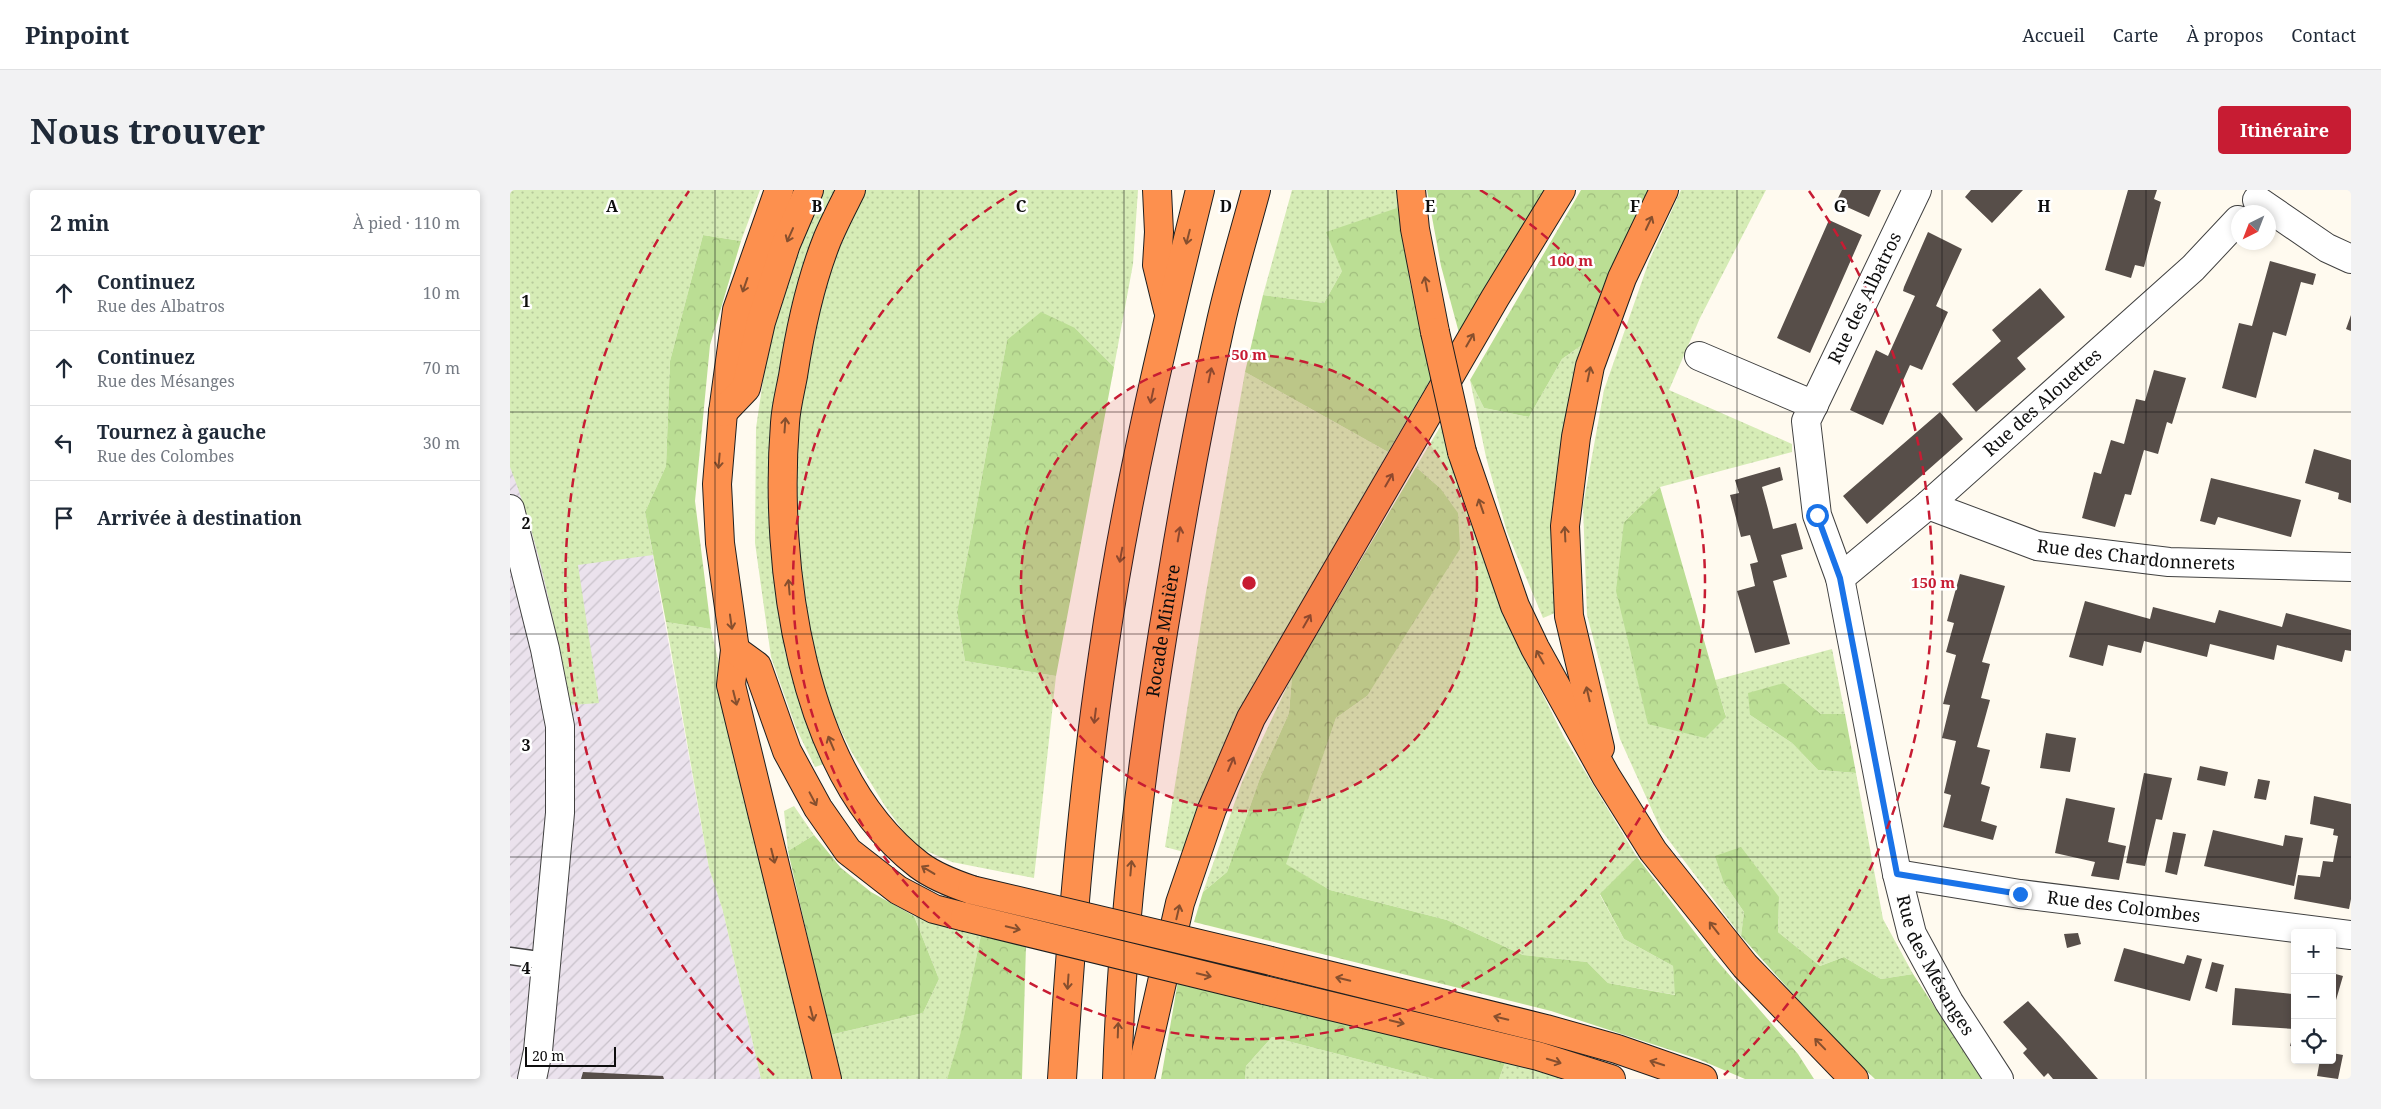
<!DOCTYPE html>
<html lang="fr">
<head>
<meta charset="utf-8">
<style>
  :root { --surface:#fff; --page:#f2f2f3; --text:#1f2937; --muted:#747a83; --line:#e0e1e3; --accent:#c71c33 }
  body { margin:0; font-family:"Noto Serif",serif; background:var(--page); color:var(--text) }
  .controls { position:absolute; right:15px; bottom:15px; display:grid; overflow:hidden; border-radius:5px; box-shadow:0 2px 8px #0003 }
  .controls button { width:45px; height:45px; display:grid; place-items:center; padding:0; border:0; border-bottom:1px solid var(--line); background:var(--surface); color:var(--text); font:25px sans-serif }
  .compass { position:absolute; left:1721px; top:15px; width:45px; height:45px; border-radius:50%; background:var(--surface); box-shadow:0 2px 8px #0003; rotate:222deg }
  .scale { position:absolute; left:15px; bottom:12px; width:91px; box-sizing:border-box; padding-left:5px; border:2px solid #0e0e0e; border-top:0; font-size:14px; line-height:18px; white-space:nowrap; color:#0e0e0e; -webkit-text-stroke:4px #fff; paint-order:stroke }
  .stop { position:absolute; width:15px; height:15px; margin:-11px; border:4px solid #1a73e8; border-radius:50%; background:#fff }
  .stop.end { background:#1a73e8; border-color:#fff; box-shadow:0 1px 5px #0008 }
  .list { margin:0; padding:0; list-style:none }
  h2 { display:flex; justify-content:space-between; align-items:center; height:65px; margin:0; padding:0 20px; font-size:21px }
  h2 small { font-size:16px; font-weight:400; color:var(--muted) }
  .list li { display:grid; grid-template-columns:32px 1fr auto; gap:15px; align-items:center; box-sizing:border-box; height:75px; padding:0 20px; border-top:1px solid var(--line) }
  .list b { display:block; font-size:19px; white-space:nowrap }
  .list p { margin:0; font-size:16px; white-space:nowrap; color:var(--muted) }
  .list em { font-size:16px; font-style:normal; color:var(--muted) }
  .icon { flex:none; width:28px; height:28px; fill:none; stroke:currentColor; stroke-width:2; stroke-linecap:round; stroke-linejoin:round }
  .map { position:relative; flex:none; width:1841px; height:889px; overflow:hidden; border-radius:5px }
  header { display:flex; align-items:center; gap:30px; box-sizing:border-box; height:70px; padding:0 25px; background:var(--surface); border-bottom:1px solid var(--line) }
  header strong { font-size:24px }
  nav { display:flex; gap:28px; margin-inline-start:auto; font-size:18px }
  .intro { display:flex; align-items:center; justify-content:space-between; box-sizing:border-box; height:120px; padding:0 30px }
  h1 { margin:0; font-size:35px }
  .button { padding:12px 22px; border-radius:5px; background:var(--accent); color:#fff; font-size:18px; font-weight:700 }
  main { display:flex; gap:30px; padding:0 30px }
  aside { flex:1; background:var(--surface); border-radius:5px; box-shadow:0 2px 8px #0003 }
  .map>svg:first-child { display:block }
  .industrial { fill:url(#industrial-furrows) }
  .grass { fill:url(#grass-dots) }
  .forest { fill:url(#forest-crowns) }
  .building { fill:#574e49 }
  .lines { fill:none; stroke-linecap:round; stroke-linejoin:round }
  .service-casing { stroke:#414141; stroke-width:19 }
  .minor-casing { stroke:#414141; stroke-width:30 }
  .tertiary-casing { stroke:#414141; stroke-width:30 }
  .motorway-casing { stroke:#1f1f1f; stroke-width:30 }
  .service { stroke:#fff; stroke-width:16 }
  .minor { stroke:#fff; stroke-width:28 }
  .tertiary { stroke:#fff; stroke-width:28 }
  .motorway { stroke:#fd904e; stroke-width:28 }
  .motorway-bridge-casing { stroke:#1f1f1f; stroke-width:30; stroke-linecap:butt }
  .motorway-bridge { stroke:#fd904e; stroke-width:28 }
  .oneway { stroke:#864f2e }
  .route { stroke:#1a73e8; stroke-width:6 }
  .grid { fill:none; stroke:#0e0e0e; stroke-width:1; stroke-opacity:0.55 }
  .ring { fill:none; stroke:#c71c33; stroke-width:2.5; stroke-dasharray:9 6 }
  .labels { text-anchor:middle; stroke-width:5; stroke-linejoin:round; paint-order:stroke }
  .street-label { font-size:18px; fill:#0e0e0e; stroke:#fff }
  .grid-label { font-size:16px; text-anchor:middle; font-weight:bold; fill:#0e0e0e; stroke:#fff; stroke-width:5; stroke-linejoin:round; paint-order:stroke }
  .centre { fill:#c71c33; stroke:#fff; stroke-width:2.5 }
  .ring-label { font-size:15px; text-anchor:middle; font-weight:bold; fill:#c71c33; stroke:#fff; stroke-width:5; stroke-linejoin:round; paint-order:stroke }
</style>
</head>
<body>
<header>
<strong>Pinpoint</strong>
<nav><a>Accueil</a><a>Carte</a><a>À propos</a><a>Contact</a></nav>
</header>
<div class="intro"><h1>Nous trouver</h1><a class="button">Itinéraire</a></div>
<main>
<aside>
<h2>2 min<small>À pied · 110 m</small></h2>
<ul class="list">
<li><svg class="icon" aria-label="ahead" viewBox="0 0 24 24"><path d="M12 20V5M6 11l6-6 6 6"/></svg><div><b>Continuez</b><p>Rue des Albatros</p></div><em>10 m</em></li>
<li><svg class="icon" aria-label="ahead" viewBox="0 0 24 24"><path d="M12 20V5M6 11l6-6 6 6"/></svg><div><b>Continuez</b><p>Rue des Mésanges</p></div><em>70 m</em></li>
<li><svg class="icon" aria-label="left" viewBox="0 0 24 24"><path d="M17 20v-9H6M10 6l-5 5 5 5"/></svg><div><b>Tournez à gauche</b><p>Rue des Colombes</p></div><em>30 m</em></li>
<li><svg class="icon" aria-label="arrive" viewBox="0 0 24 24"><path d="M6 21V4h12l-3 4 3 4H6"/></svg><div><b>Arrivée à destination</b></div></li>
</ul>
</aside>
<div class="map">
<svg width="1841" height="889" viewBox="0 0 1841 889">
  <defs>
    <pattern id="industrial-furrows" width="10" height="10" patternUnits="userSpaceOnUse" patternTransform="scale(1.25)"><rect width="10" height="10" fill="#ebe2ed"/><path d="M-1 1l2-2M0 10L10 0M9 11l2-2" fill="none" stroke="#c8c1ca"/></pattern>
    <pattern id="grass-dots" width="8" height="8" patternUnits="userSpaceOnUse" patternTransform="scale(1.25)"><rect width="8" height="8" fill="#d6ecb6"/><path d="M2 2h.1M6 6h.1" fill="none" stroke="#b6c99b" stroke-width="1.8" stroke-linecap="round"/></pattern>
    <pattern id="forest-crowns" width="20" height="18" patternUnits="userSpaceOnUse" patternTransform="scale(1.25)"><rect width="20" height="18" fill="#bbde94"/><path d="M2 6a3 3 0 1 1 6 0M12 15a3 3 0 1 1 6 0" fill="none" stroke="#a0bd7e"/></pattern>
  </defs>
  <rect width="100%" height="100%" fill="#fffaef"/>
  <path class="industrial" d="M0,0L135,322L199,678L213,721L251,889H0Z"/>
  <path class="grass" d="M0,0H250L231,51L193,45L160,171L156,276L135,322L143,365L68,375L89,513L61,515C44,435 30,353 0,277Z
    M310,0H326L299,62L277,140L263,239L260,351L275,462L295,531L317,573L305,577L286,538L261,467L245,353L246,238L261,136Z
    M356,0H628L623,74L604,177L565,138L497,150L447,422L455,471L546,486L524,688L442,672L414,660L397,646L375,616L341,561L319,516L300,453L288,351L286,237L302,149L324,70Z
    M782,0H889L890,17L832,81L814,113L753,105Z
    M1171,0H1256L1190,128L1159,200L1282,254V262L1150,297L1114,332L1216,526L1205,490L1322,459L1335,524H1311L1274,493L1240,525L1282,553L1308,580L1346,583L1373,729L1403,784L1371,789L1334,767L1310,776L1268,742L1269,707L1214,693L1234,722L1231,746L1151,640L1110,549L1077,425L1073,316L1094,200L1139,71Z
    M1082,148L1045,423L1033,428L997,342L976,267L960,190L974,218L1019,227L1052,169Z
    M735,182L878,262L752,488L674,662L655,657L695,408Z
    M933,232L957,318L992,423L1054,547L1127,667L1090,705L1114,749L1163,776L1166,805L1098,793L1077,772L1013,765L937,730L820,700L775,674L826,528L857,506L930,298L906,277Z
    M156,432L201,439L305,889H251L213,721L199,678Z
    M782,486L779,523L750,588L717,682L693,702L732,592Z
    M284,616L304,645L278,661L274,621Z
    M404,726L471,745L450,846L437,889H330L320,845L413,823L429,789Z
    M762,847L924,889H735L736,876Z
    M997,867L1067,889H989Z"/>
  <path class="forest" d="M917,0H1035L949,143L931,76Z
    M1071,0H1141L1082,148L1052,169L1019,227L974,218L960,190Z
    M890,17L900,93L923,185L878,262L735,182L753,105L814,113L832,81L816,42Z
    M193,45L231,51L200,155L185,311L201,439L156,432L135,322L156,276L160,171Z
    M531,122L565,138L604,177L546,486L455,471L447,422L497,150Z
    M906,277L930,298L948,323L950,359L857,506L826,528L776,674L820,700L937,730L1013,765L1077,772L1098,793L1165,805L1163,776L1114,749L1090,704L1127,667L1203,766L1288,864L1304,889H1235L1188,869L1041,821L684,732L693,702L717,682L750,588L779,523L782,486Z
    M1150,297L1216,527L1195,548L1138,534L1106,401L1114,332Z
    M1274,493L1311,524H1335L1346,583L1308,580L1282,553L1240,525L1238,503Z
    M304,645L331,678L361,702L404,726L429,789L413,823L320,845L278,661Z
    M1231,657L1269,707L1268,742L1310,776L1334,767L1371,789L1403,784L1472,889H1365L1329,855L1231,746L1234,722L1214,693L1205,666Z
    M471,745L516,756L512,889H437L450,845Z
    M668,791L997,867L989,889H924L762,847L736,876L735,889H651Z"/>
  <path class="building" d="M1332,0H1371L1359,27L1326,12Z
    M1461,0H1513L1482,33L1455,7Z
    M1618,0H1647L1644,9L1651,12L1634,77L1625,75L1621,88L1595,80Z
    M1319,30L1352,45L1300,163L1267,148Z
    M1418,42L1452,59L1426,116L1438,122L1412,180L1400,175L1373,235L1340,220L1366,160L1378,166L1405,106L1393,101L1394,97Z
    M1760,71L1806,84L1803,95L1791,92L1776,146L1763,142L1746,208L1712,198L1729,133L1742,136Z
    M1530,98L1555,127L1507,168L1516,179L1466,222L1442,194L1491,151L1482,140Z
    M1841,125V141L1836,139Z
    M1644,180L1676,188L1662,234L1657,232L1648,264L1634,260L1621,305L1615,304L1605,337L1572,328L1584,282L1591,284L1601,250L1614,254L1626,209L1635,211Z
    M1430,222L1453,249L1357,334L1333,306Z
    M1804,259L1841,270V313L1828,309L1829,303L1795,293Z
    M1270,277L1273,290L1252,297L1258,319L1263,339L1286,333L1293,359L1271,365L1277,387L1263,391L1280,454L1245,463L1227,401L1245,396L1240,374L1248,372L1240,345L1231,347L1220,305L1229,303L1225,290Z
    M1701,288L1791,310L1781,347L1708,327L1705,335L1690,331Z
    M1450,384L1495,396L1472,472L1480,474L1471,508L1480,510L1467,557L1480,560L1471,594L1480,597L1471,631L1487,636L1483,650L1433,637L1441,605L1434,603L1446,551L1432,548L1440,515L1433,514L1446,465L1436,462L1444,433L1437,431Z
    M1575,411L1640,429L1643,417L1705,433L1709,420L1772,437L1776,423L1841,440V461L1835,460L1832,472L1767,455L1764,470L1700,454L1697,467L1634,451L1631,463L1598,455L1593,476L1559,467Z
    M1536,543L1566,548L1560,582L1530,578Z
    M1690,576L1718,582L1715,596L1687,590Z
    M1634,583L1662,588L1652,630L1646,629L1635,676L1616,673Z
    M1748,589L1760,591L1756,610L1744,608Z
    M1804,606L1841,614V709L1839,719L1784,709L1788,685L1810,687L1813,671L1823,672L1828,646L1823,645L1824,639L1800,634Z
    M1556,608L1605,618L1598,652L1616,656L1609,690L1581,686L1585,672L1545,663Z
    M1703,640L1773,656L1775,645L1793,648L1784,696L1694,676Z
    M1663,642L1676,644L1667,685L1655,682Z
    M1568,743L1571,754L1557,758L1554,744Z
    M1614,758L1674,774L1677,765L1692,769L1680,811L1604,791Z
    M1702,772L1714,775L1707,802L1695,798Z
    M1822,783L1833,786L1824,817L1822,816Z
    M1784,791L1785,839L1722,835L1725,798L1782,804Z
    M1518,811L1552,848L1588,889H1543L1538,883L1534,887L1513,863L1517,859L1493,832Z
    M1784,841H1785V857L1780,856Z
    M1822,863L1833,865L1828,889L1807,886L1810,870H1822Z
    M73,882L153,886L154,889H71Z"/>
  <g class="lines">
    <defs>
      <path id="service" d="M0,766L36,771"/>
      <g id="minor">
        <path id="s1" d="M1407,0L1296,231L1307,325L1330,388L1387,684L1402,744L1439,812L1489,889"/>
        <path d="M1747,10L1817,58L1841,69"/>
        <path d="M1189,166L1304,215"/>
        <path id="s2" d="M1418,315L1527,356L1659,372L1841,377"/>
        <path id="s3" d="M1330,388L1418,315L1683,78L1728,30"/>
        <path id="s4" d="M1387,684L1510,704L1841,745"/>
      </g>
      <path id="tertiary" d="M0,319L35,459L50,536V623L28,861L22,889"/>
      <g id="motorway">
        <path d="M269,0L227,120L213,222L207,294L210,353L225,460L221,495L317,889"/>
        <path d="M341,0C333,16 324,33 317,50C300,93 290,140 283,186C280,202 276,217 275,233C264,373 289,583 409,675C425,687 444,694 462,700"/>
        <path d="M647,0L649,42L647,75L658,120"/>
        <path d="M901,0L905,39L925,142"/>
        <path d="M213,222L236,198L251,132L276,54L299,0"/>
        <path d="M952,262L1005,416L1025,458L1096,586L1143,661L1235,776L1344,889"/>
        <path d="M225,460L247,476L277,561L308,618L338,661L388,700L424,719L455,727"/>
        <path d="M1090,558L1059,426L1055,336L1066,247L1080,176L1112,88L1154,0"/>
        <path d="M761,771L1036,839L1107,859L1193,889"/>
        <path d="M754,800L1028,866L1101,889"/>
        <path d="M552,889C561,747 572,606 593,465C615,309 652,153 690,0"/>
        <path id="s5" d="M607,889C612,723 633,558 661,394C675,308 691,221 710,136C720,90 734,45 746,0"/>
        <path d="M630,889L670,713L702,619L741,528L985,108L1051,0"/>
      </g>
    </defs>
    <use href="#service" class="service-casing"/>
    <use href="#minor" class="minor-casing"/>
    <use href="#tertiary" class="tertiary-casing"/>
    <use href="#motorway" class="motorway-casing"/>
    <use href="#service" class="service"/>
    <use href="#minor" class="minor"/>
    <use href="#tertiary" class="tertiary"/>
    <use href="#motorway" class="motorway"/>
    <defs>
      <path id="motorway-bridge" d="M925,142L952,262
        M462,700L761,771
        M455,727L754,800"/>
    </defs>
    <use href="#motorway-bridge" class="motorway-bridge-casing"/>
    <use href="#motorway-bridge" class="motorway-bridge"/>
  </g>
  <defs><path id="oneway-shaft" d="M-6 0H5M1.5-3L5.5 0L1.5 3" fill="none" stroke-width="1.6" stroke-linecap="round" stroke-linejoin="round" transform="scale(1.25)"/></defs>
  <g class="oneway">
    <use href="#oneway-shaft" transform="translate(1139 33) rotate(-65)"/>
    <use href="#oneway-shaft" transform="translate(280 45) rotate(114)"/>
    <use href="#oneway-shaft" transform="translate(678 47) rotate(104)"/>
    <use href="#oneway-shaft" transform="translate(916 94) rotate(-101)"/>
    <use href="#oneway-shaft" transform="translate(235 95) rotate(109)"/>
    <use href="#oneway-shaft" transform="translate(960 150) rotate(-60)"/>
    <use href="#oneway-shaft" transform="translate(1079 184) rotate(-78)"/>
    <use href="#oneway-shaft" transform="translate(700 185) rotate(-78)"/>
    <use href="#oneway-shaft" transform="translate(642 206) rotate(102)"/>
    <use href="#oneway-shaft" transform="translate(275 235) rotate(-86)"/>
    <use href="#oneway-shaft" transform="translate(209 271) rotate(95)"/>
    <use href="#oneway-shaft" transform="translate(879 290) rotate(-60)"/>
    <use href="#oneway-shaft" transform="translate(971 316) rotate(-109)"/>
    <use href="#oneway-shaft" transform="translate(669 344) rotate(-80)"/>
    <use href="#oneway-shaft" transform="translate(1055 344) rotate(-93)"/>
    <use href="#oneway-shaft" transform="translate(611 365) rotate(100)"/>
    <use href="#oneway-shaft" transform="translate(279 397) rotate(-95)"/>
    <use href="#oneway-shaft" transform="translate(797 431) rotate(-60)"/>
    <use href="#oneway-shaft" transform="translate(221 432) rotate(82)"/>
    <use href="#oneway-shaft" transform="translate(1030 467) rotate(-119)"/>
    <use href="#oneway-shaft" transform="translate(1078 504) rotate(-103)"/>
    <use href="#oneway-shaft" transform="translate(225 508) rotate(76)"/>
    <use href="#oneway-shaft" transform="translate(585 526) rotate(97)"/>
    <use href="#oneway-shaft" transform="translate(321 553) rotate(-113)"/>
    <use href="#oneway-shaft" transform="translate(721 574) rotate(-67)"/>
    <use href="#oneway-shaft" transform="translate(303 609) rotate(62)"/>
    <use href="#oneway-shaft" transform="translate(263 666) rotate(76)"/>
    <use href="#oneway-shaft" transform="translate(621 678) rotate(-85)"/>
    <use href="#oneway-shaft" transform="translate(418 680) rotate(-149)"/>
    <use href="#oneway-shaft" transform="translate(668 722) rotate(-77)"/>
    <use href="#oneway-shaft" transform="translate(503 738) rotate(14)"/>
    <use href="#oneway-shaft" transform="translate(1204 738) rotate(-128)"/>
    <use href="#oneway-shaft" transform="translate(694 785) rotate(14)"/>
    <use href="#oneway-shaft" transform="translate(833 789) rotate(-166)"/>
    <use href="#oneway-shaft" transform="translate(558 792) rotate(94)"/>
    <use href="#oneway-shaft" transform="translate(302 824) rotate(76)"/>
    <use href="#oneway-shaft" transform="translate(991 828) rotate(-166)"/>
    <use href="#oneway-shaft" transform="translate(887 832) rotate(14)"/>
    <use href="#oneway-shaft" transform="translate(608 840) rotate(-88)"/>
    <use href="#oneway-shaft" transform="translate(1310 854) rotate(-134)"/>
    <use href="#oneway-shaft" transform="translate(1044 871) rotate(17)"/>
    <use href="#oneway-shaft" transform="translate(1147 873) rotate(-162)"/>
  </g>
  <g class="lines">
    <path class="route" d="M1307,325L1330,388L1387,684L1510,704"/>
  </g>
  <path class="grid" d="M205,0V889M409,0V889M614,0V889M818,0V889M1023,0V889M1227,0V889M1432,0V889M1636,0V889M0,222H1841M0,444H1841M0,667H1841"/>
  <circle cx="739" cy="393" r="228" fill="#c71c33" fill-opacity=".12"/>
  <g class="ring">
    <circle cx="739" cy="393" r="228"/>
    <path d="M970 0A456 456 0 1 1 508 0"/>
    <path d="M264 885A684 684 0 0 1 179 1M1299 1A684 684 0 0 1 1214 885"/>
  </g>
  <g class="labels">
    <g class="street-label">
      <text transform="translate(1355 108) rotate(-64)" y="6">Rue des Albatros</text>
      <text dy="6" stroke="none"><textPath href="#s3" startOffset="268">Rue des Alouettes</textPath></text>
      <text dy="6" stroke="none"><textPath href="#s2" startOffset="216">Rue des Chardonnerets</textPath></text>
      <text dy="6" stroke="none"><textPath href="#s5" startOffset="451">Rocade Minière</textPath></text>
      <text dy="6" stroke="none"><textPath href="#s4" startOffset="229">Rue des Colombes</textPath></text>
      <text dy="6" stroke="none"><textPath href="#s1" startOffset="819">Rue des Mésanges</textPath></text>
    </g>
  </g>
  <g class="grid-label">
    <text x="102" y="22">A</text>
    <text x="307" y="22">B</text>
    <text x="511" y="22">C</text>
    <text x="716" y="22">D</text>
    <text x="920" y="22">E</text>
    <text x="1125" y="22">F</text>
    <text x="1330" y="22">G</text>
    <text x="1534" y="22">H</text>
    <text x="16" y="117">1</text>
    <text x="16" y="339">2</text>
    <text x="16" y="561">3</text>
    <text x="16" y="784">4</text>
  </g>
  <circle cx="739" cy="393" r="8" class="centre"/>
  <g class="ring-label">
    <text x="1061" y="76">100 m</text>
    <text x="739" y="170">50 m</text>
    <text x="1423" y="398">150 m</text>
  </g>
</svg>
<div class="controls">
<button>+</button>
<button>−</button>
<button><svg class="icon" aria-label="locate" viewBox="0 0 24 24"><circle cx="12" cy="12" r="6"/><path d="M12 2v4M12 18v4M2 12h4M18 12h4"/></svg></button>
</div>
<svg class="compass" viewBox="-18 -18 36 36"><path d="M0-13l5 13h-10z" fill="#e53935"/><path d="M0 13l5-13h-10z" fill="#747a83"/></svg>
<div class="scale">20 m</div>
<div class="stop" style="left:1307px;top:325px"></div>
<div class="stop end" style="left:1510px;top:704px"></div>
</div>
</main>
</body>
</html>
